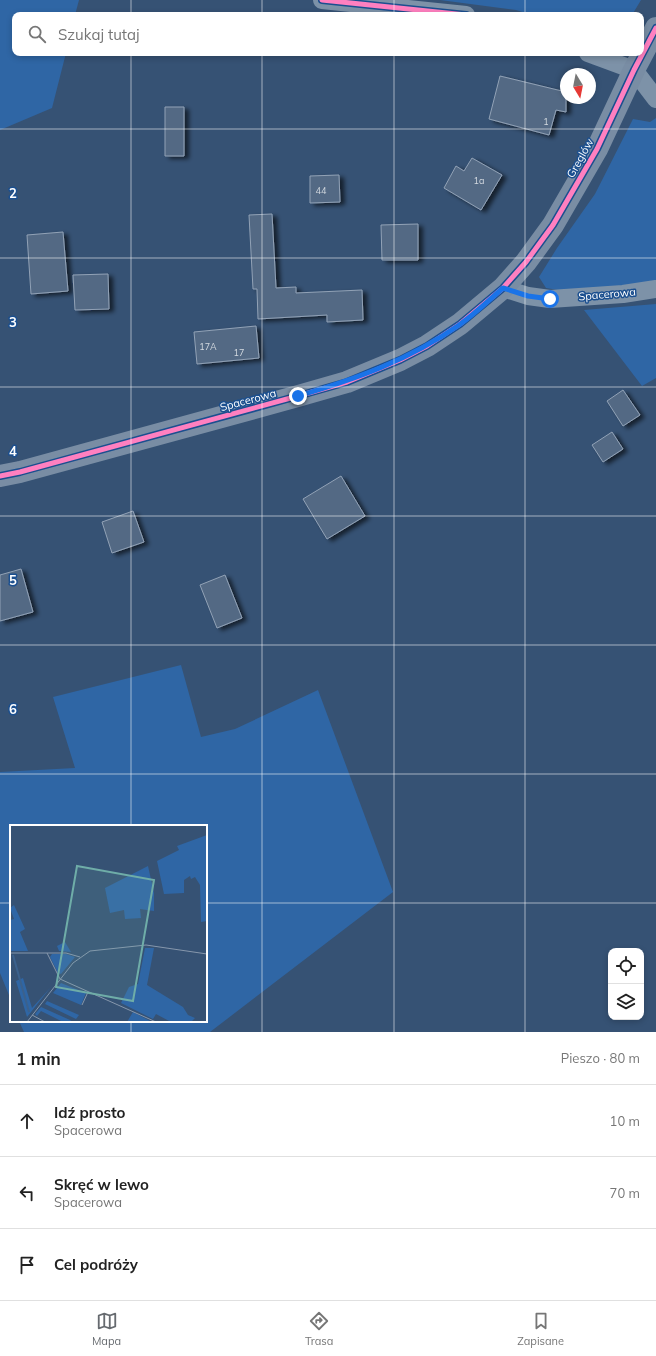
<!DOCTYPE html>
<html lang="pl">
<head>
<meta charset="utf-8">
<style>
  :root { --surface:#fff; --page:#f2f2f2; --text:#222; --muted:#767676; --line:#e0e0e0; --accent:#666a6f }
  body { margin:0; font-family:Mulish,sans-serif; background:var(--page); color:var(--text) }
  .controls { position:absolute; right:12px; bottom:12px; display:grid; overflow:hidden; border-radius:8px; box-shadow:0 2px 6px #0003 }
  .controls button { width:36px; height:36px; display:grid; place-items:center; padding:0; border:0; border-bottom:1px solid var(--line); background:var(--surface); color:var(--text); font:20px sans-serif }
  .compass { position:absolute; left:560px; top:68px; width:36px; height:36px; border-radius:50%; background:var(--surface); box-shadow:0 2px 6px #0003; rotate:170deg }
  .stop { position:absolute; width:12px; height:12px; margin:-9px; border:3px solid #1a73e8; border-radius:50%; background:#fff }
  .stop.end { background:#1a73e8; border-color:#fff; box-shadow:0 1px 4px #0008 }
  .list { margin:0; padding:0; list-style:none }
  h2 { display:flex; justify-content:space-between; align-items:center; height:52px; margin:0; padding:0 16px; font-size:17px }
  h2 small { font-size:13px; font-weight:400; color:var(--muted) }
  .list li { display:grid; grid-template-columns:26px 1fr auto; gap:12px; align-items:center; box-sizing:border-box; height:72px; padding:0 16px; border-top:1px solid var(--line) }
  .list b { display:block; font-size:15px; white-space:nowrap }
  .list p { margin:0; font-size:13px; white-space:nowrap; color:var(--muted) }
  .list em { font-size:13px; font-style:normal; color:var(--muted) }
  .icon { flex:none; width:22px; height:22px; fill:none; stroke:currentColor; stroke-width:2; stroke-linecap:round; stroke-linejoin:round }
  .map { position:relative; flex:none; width:656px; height:1032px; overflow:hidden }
  .search { position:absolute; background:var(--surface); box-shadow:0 2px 6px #0003; left:12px; right:12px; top:12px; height:44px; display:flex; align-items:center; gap:10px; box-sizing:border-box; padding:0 14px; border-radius:8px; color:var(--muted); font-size:15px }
  .sheet { height:268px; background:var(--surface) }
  nav { display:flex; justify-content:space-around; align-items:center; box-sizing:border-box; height:56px; border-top:1px solid var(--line); background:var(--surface); font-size:11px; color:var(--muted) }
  nav a { display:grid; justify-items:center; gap:2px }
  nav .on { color:var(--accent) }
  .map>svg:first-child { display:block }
  .green { fill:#2f66a5 }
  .building { fill:#526984; stroke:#92a2b6; filter:url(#shadow) }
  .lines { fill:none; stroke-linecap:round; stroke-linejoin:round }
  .street { stroke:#7d92a8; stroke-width:18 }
  .secondary { stroke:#798da4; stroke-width:22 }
  .cycleway-casing { stroke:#1b4f8f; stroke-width:8 }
  .cycleway { stroke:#ff80c0; stroke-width:5 }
  .route { stroke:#1a73e8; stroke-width:5 }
  .grid { fill:none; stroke:#fff; stroke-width:1; stroke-opacity:0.55 }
  .labels { text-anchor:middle; stroke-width:3; stroke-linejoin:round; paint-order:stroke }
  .number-label { font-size:9px; fill:#d4dae0 }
  .street-label { font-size:11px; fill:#fff; stroke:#1b4f8f }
  .inset-river { fill:none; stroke:#3b618d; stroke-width:2 }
  .inset-road { fill:none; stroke:#8697ac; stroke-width:1 }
  .view { fill:#6fada8; fill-opacity:0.15; stroke:#6fada8; stroke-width:2 }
  .inset-edge { fill:none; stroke:#fff; stroke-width:2 }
  .grid-label { font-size:13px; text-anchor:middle; font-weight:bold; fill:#fff; stroke:#1b4f8f; stroke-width:3; stroke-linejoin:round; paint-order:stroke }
</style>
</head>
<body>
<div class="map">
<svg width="656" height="1032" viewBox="0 0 656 1032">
  <defs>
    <filter id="shadow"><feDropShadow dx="4.5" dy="2.5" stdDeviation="2" flood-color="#0009"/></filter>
  </defs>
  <rect width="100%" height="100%" fill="#365274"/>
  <path class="green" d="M0,0H79L75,15H15V53H66L52,108L0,130Z
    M440,0H641L632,15H532L516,10Z
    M656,118V283L564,291L546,288L539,277L557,248L595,194L633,119L650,122Z
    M656,304V378L642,386L584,310Z
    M181,665L201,737L235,729L318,690L393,892L210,1032H24L19,1021H206V826H11V1000L0,973V772L75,768L53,697Z"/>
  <path class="building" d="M500,76L566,92V112L556,110L549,135L489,119Z
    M165,107H184V156H165Z
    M472,158L502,175L481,210L444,188L456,166L464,171Z
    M339,175L340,202L310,203V176Z
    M272,214L276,288L296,287V293L362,290L363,320L327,322V315L258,319L257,289H253L249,215Z
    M418,224V260H382L381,225Z
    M63,232L68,291L31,294L27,235Z
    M108,274L109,309L75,310L73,275Z
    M256,326L259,358L197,364L194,332Z
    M623,390L640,415L623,426L607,401Z
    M612,432L623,449L603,462L592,445Z
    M341,476L365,516L327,539L303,499Z
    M133,511L144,542L112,553L102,522Z
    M21,569L33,612L0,621V575Z
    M225,575L242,618L217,628L200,585Z"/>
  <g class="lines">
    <path class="street" d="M322,0L466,15
      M588,53L634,70L656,99
      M503,288L528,296L550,299L623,294L656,289"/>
    <path class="secondary" d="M0,476L20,472L298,396L347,382L400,360L427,346L460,324L503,288L526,262L553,225L597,149L634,70L656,28"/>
    <defs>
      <path id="cycleway" d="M322,0L466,15
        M0,476L20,472L298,396L347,382L400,360L427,346L460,324L503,288L526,262L553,225L597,149L634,70L656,28"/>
    </defs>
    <use href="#cycleway" class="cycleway-casing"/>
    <use href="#cycleway" class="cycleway"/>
  </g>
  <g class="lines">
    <path class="route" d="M298,396C356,379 409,360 459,325C475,314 489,300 503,288L528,296L550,299"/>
  </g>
  <path class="grid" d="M131,0V15M262,0V15M394,0V15M525,0V15M131,53V826M262,53V1032M394,53V1032M525,53V1032M0,129H656M0,258H656M0,387H656M0,516H656M0,645H656M0,774H656M0,903H11M206,903H656M131,1021V1032"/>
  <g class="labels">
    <g class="number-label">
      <text x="546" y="125">1</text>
      <text x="479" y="184">1a</text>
      <text x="321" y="194">44</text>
      <text x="208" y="350">17A</text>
      <text x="239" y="356">17</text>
    </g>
    <g class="street-label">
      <text transform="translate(580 158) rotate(-61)" y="4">Greglów</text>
      <text transform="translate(607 294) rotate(-5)" y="4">Spacerowa</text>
      <text transform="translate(248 400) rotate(-15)" y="4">Spacerowa</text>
    </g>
  </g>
  <g transform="translate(10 825)">
    <rect width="197" height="197" fill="#365274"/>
    <path d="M197,10V96L191,97L190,60L185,52L181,54L180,51L174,55V68L154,69L147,36L169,25L167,21ZM138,41L144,68V86L130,84L131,93L115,94L114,85L100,88L95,63ZM4,80L15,104L10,107L18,126H0V95L4,94L0,83ZM55,117L61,127L49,126L47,121ZM135,123H144L137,160L173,182L178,190L185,193L181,197H161L146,189L143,194L111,178L119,162L128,159ZM42,129H56L65,132L51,149L48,148L40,132ZM13,153L22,183L41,162L17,192L6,156ZM51,158L76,168L71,180L43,168ZM37,176L69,190L66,194L35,179ZM31,182L60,195L63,197H53L31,186L27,191L25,189ZM123,187L142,197H117Z" fill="#2f66a5"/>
    <path class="inset-river" d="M3,130L19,187"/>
    <path class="inset-road" d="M0,128H56L70,132M37,128L50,154L146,197M72,180L78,167M22,190L35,197M17,197L63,138L80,126L136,120L197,129"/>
    <path class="view" d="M67,41L144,55L123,176L46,162Z"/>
    <rect width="197" height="197" class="inset-edge"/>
  </g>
  <g class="grid-label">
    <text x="13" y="198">2</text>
    <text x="13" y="327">3</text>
    <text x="13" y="456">4</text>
    <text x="13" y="585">5</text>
    <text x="13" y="714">6</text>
  </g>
</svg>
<div class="controls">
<button><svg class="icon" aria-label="locate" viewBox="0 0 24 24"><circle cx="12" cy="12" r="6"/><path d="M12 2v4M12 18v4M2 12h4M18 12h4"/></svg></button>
<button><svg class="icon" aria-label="layers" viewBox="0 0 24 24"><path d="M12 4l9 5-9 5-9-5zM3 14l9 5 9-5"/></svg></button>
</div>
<svg class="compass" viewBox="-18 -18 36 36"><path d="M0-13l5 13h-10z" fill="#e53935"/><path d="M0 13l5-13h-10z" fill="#767676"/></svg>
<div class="stop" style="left:550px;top:299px"></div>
<div class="stop end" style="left:298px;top:396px"></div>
<div class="search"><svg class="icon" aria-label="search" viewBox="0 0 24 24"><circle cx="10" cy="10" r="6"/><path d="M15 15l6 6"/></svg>Szukaj tutaj</div>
</div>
<section class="sheet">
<h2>1 min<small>Pieszo · 80 m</small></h2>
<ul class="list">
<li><svg class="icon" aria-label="ahead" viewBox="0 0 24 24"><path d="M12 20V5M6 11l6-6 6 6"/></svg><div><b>Idź prosto</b><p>Spacerowa</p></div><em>10 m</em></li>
<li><svg class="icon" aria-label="left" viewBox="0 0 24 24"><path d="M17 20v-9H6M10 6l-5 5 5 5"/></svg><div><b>Skręć w lewo</b><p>Spacerowa</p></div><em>70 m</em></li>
<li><svg class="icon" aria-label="arrive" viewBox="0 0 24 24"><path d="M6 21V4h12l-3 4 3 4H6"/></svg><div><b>Cel podróży</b></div></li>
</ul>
</section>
<nav>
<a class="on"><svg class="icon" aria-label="map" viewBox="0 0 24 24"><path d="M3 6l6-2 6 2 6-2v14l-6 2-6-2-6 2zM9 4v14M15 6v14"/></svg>Mapa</a>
<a><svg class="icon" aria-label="directions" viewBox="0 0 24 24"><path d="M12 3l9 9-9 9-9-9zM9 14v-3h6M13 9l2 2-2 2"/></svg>Trasa</a>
<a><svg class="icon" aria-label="saved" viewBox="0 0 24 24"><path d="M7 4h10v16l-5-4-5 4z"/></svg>Zapisane</a>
</nav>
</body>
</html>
